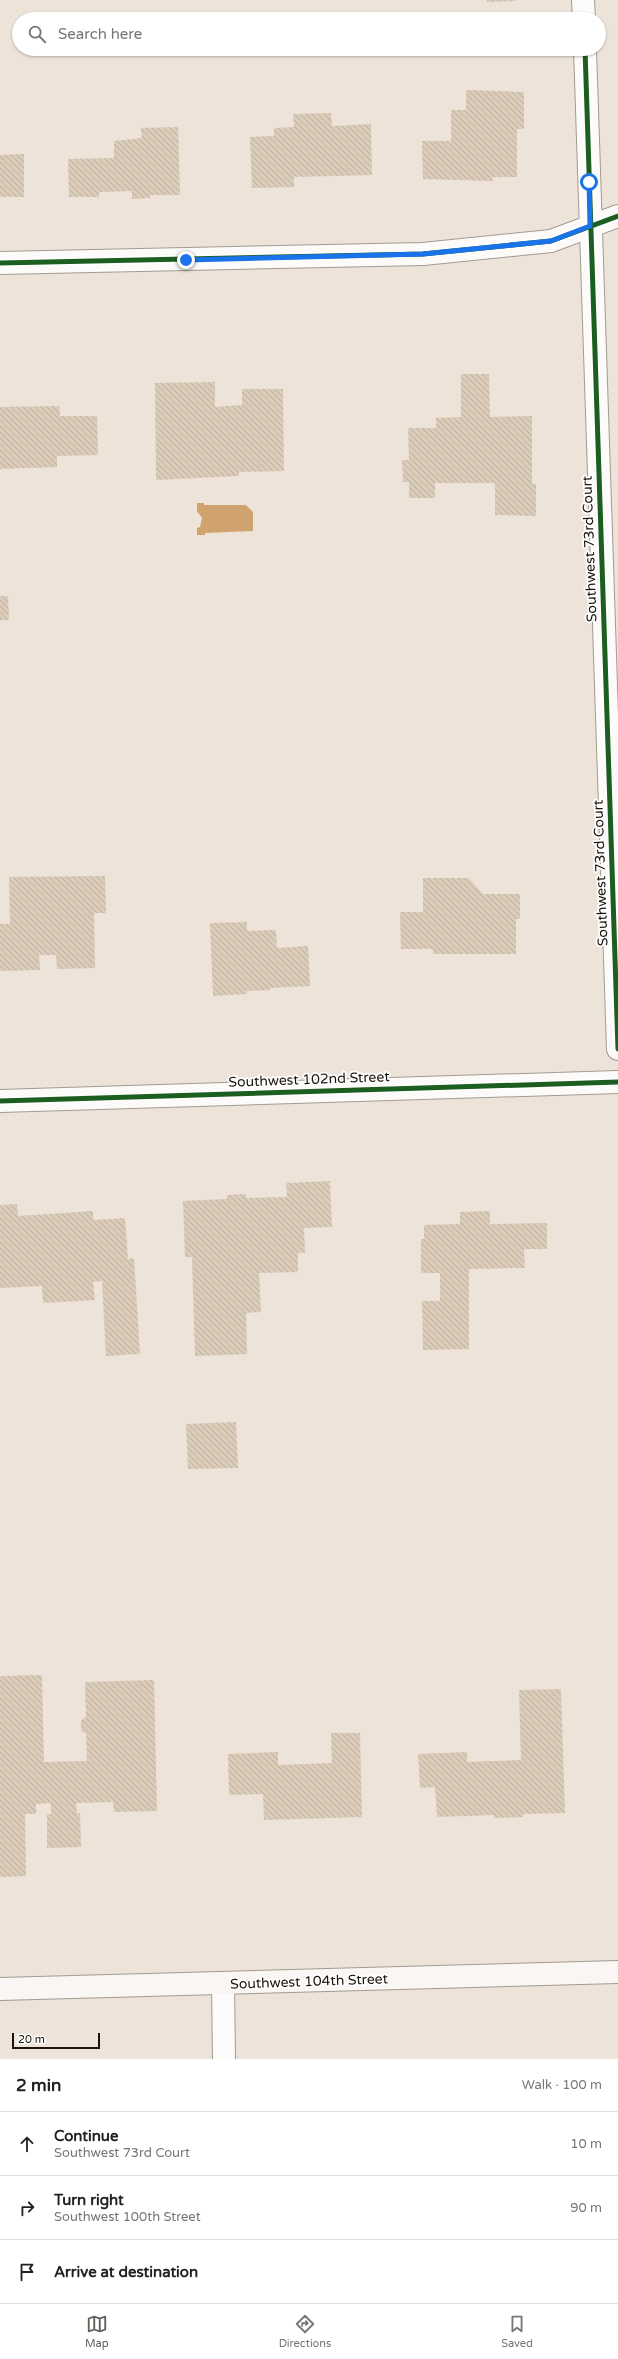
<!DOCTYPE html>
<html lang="en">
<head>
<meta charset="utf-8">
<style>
  :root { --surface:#fff; --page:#f6f6f6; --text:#222; --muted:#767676; --line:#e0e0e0; --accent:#645d56 }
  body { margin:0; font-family:"Varela Round",sans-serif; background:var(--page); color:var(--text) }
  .scale { position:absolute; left:12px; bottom:10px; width:88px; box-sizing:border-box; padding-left:4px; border:2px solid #1b150f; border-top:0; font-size:11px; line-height:14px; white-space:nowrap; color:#1b150f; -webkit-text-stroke:3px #fff; paint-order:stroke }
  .stop { position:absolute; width:12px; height:12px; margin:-9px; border:3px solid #1a73e8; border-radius:50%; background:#fff }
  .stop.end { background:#1a73e8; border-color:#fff; box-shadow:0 1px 4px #0008 }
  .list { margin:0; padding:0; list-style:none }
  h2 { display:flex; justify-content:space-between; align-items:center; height:52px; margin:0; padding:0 16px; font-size:17px }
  h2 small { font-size:13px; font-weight:400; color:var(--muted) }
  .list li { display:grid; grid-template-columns:26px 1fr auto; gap:12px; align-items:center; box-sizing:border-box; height:64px; padding:0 16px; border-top:1px solid var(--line) }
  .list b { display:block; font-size:15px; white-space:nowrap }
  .list p { margin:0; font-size:13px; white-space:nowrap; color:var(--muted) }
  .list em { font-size:13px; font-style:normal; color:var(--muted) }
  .icon { flex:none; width:22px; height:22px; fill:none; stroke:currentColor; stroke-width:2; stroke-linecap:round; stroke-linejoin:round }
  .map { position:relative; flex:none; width:618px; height:2059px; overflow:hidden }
  .search { position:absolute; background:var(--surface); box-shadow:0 1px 3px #0004; left:12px; right:12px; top:12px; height:44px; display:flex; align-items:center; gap:10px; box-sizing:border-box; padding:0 14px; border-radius:22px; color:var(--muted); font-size:15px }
  .sheet { height:244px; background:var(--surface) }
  nav { display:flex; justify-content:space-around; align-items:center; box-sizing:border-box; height:56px; border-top:1px solid var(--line); background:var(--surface); font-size:11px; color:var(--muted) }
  nav a { display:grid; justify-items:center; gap:2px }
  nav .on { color:var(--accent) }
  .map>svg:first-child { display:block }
  .water { fill:#d0a36e }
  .building { fill:url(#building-back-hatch) }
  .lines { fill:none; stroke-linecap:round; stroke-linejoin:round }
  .street-casing { stroke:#a29b93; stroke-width:24 }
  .secondary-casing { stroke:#a29b93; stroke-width:24 }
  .street { stroke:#fcfbf9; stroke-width:22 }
  .secondary { stroke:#f9f6f3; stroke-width:22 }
  .cycleway-casing { stroke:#fff; stroke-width:8 }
  .cycleway { stroke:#1b5e20; stroke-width:5 }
  .route { stroke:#1a73e8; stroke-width:5 }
  .labels { text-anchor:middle; stroke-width:3.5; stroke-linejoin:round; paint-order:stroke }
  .street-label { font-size:14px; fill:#1b150f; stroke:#fff }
</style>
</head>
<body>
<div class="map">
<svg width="618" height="2059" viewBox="0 0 618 2059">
  <defs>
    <pattern id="building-back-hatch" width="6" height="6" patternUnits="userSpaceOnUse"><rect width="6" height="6" fill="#dbcbb9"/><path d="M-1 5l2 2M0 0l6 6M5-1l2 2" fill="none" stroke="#bbad9e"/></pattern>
  </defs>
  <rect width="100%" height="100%" fill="#ede3d9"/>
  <path class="water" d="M197,503H204V505H246L253,512V531L205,533V535H197V528L200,527L202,518L197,511Z"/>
  <path class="building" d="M487,0H516V1L487,2Z
    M466,90L524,92V129H517V177H492L493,181L423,179L422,141H451V110H466Z
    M331,113L332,126L371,124L372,175L294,177V187L252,188L250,137L274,136V128L294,127L293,114Z
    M178,127L180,195H150V198L132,199V191L99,192V197H69L68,159L114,158V141L142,138L141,128Z
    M24,154V197H0V155Z
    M461,374H489L490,417L532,416V484H536V516L495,515V483H435V498H409V482H403L402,460H409L408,428H436V418L461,417Z
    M215,382V407L242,405V389H283L284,471L239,472V476L156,480L155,383Z
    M59,406L60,416H97L98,455L57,456V467L0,469V407Z
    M0,596H8L9,620H0Z
    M105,876L106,913H94L95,968L57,969L56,955H39L40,970L0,971V924H10L9,877Z
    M423,878H469L483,894H520V919H516V954H433V949H401L400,912H423Z
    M247,922V931L276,930L277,948L308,946L310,986L270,988V990L247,991V994L213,996L210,923Z
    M330,1181L332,1227L304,1228L305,1253H298V1272L259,1273L261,1312L246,1313L247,1354L195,1356L192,1257H185L183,1201L227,1199V1195L246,1194V1198L287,1197L286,1183Z
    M17,1204L18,1216L93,1211V1220L125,1218L128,1259L134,1258L140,1354L106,1356L102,1281L93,1282L95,1300L43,1303L42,1286L0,1288V1205Z
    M490,1211V1224L547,1223V1249H524L525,1268L469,1269V1349L423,1350L422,1301H440V1273H421V1239H424V1225L460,1224V1212Z
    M236,1422L238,1468L188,1469L186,1424Z
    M42,1675L44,1762L87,1761L86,1734L81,1731V1720L86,1717L85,1682L154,1680L157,1811L114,1812L113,1802L76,1803L77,1814L80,1813L81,1847L47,1848V1814H51V1803L36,1804V1814H25L26,1876L0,1877V1676Z
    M561,1689L565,1813L523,1814V1817L494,1818V1815L437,1817L435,1787L420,1788L418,1754L467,1752V1762L521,1760L519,1690Z
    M331,1733H360L362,1817L264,1820L263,1794L229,1795L228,1754L278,1752V1765L332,1763Z"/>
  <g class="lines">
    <defs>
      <path id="street" d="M583,0L584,19
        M585,49L618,1049
        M0,263L423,254L551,241L618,216
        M0,1101L618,1082
        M223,1983L224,2059"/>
      <path id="secondary" d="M0,1989L618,1972"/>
    </defs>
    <use href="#street" class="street-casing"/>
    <use href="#secondary" class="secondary-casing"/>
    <use href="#street" class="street"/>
    <use href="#secondary" class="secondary"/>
    <defs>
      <path id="cycleway" d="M585,49L618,1049
        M0,263L423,254L551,241L618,216
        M0,1101L618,1082"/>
    </defs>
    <use href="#cycleway" class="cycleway-casing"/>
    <use href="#cycleway" class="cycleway"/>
  </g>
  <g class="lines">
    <path class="route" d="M186,260L423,254L551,241L590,226L589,182"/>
  </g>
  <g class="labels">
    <g class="street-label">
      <text transform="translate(589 549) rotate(-92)" y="5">Southwest 73rd Court</text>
      <text transform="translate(600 873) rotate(-92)" y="5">Southwest 73rd Court</text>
      <text transform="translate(309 1079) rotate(-2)" y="5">Southwest 102nd Street</text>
      <text transform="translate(309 1981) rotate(-2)" y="5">Southwest 104th Street</text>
    </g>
  </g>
</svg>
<div class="scale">20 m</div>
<div class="stop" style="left:589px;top:182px"></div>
<div class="stop end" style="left:186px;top:260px"></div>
<div class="search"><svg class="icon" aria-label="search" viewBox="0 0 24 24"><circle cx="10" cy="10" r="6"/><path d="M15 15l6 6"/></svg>Search here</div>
</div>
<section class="sheet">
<h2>2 min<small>Walk · 100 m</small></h2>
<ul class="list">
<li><svg class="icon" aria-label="ahead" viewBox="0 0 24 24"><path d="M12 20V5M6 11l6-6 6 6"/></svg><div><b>Continue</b><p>Southwest 73rd Court</p></div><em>10 m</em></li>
<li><svg class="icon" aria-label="right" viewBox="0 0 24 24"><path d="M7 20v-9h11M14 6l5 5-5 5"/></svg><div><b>Turn right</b><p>Southwest 100th Street</p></div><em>90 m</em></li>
<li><svg class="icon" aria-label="arrive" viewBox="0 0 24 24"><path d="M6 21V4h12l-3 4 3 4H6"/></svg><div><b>Arrive at destination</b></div></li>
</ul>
</section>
<nav>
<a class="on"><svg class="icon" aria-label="map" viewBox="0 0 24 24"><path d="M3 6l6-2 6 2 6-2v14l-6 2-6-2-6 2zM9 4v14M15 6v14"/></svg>Map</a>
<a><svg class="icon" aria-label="directions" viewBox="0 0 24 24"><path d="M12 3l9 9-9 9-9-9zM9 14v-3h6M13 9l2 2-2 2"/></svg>Directions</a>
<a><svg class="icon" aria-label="saved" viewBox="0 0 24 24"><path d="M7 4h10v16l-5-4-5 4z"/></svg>Saved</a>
</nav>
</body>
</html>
